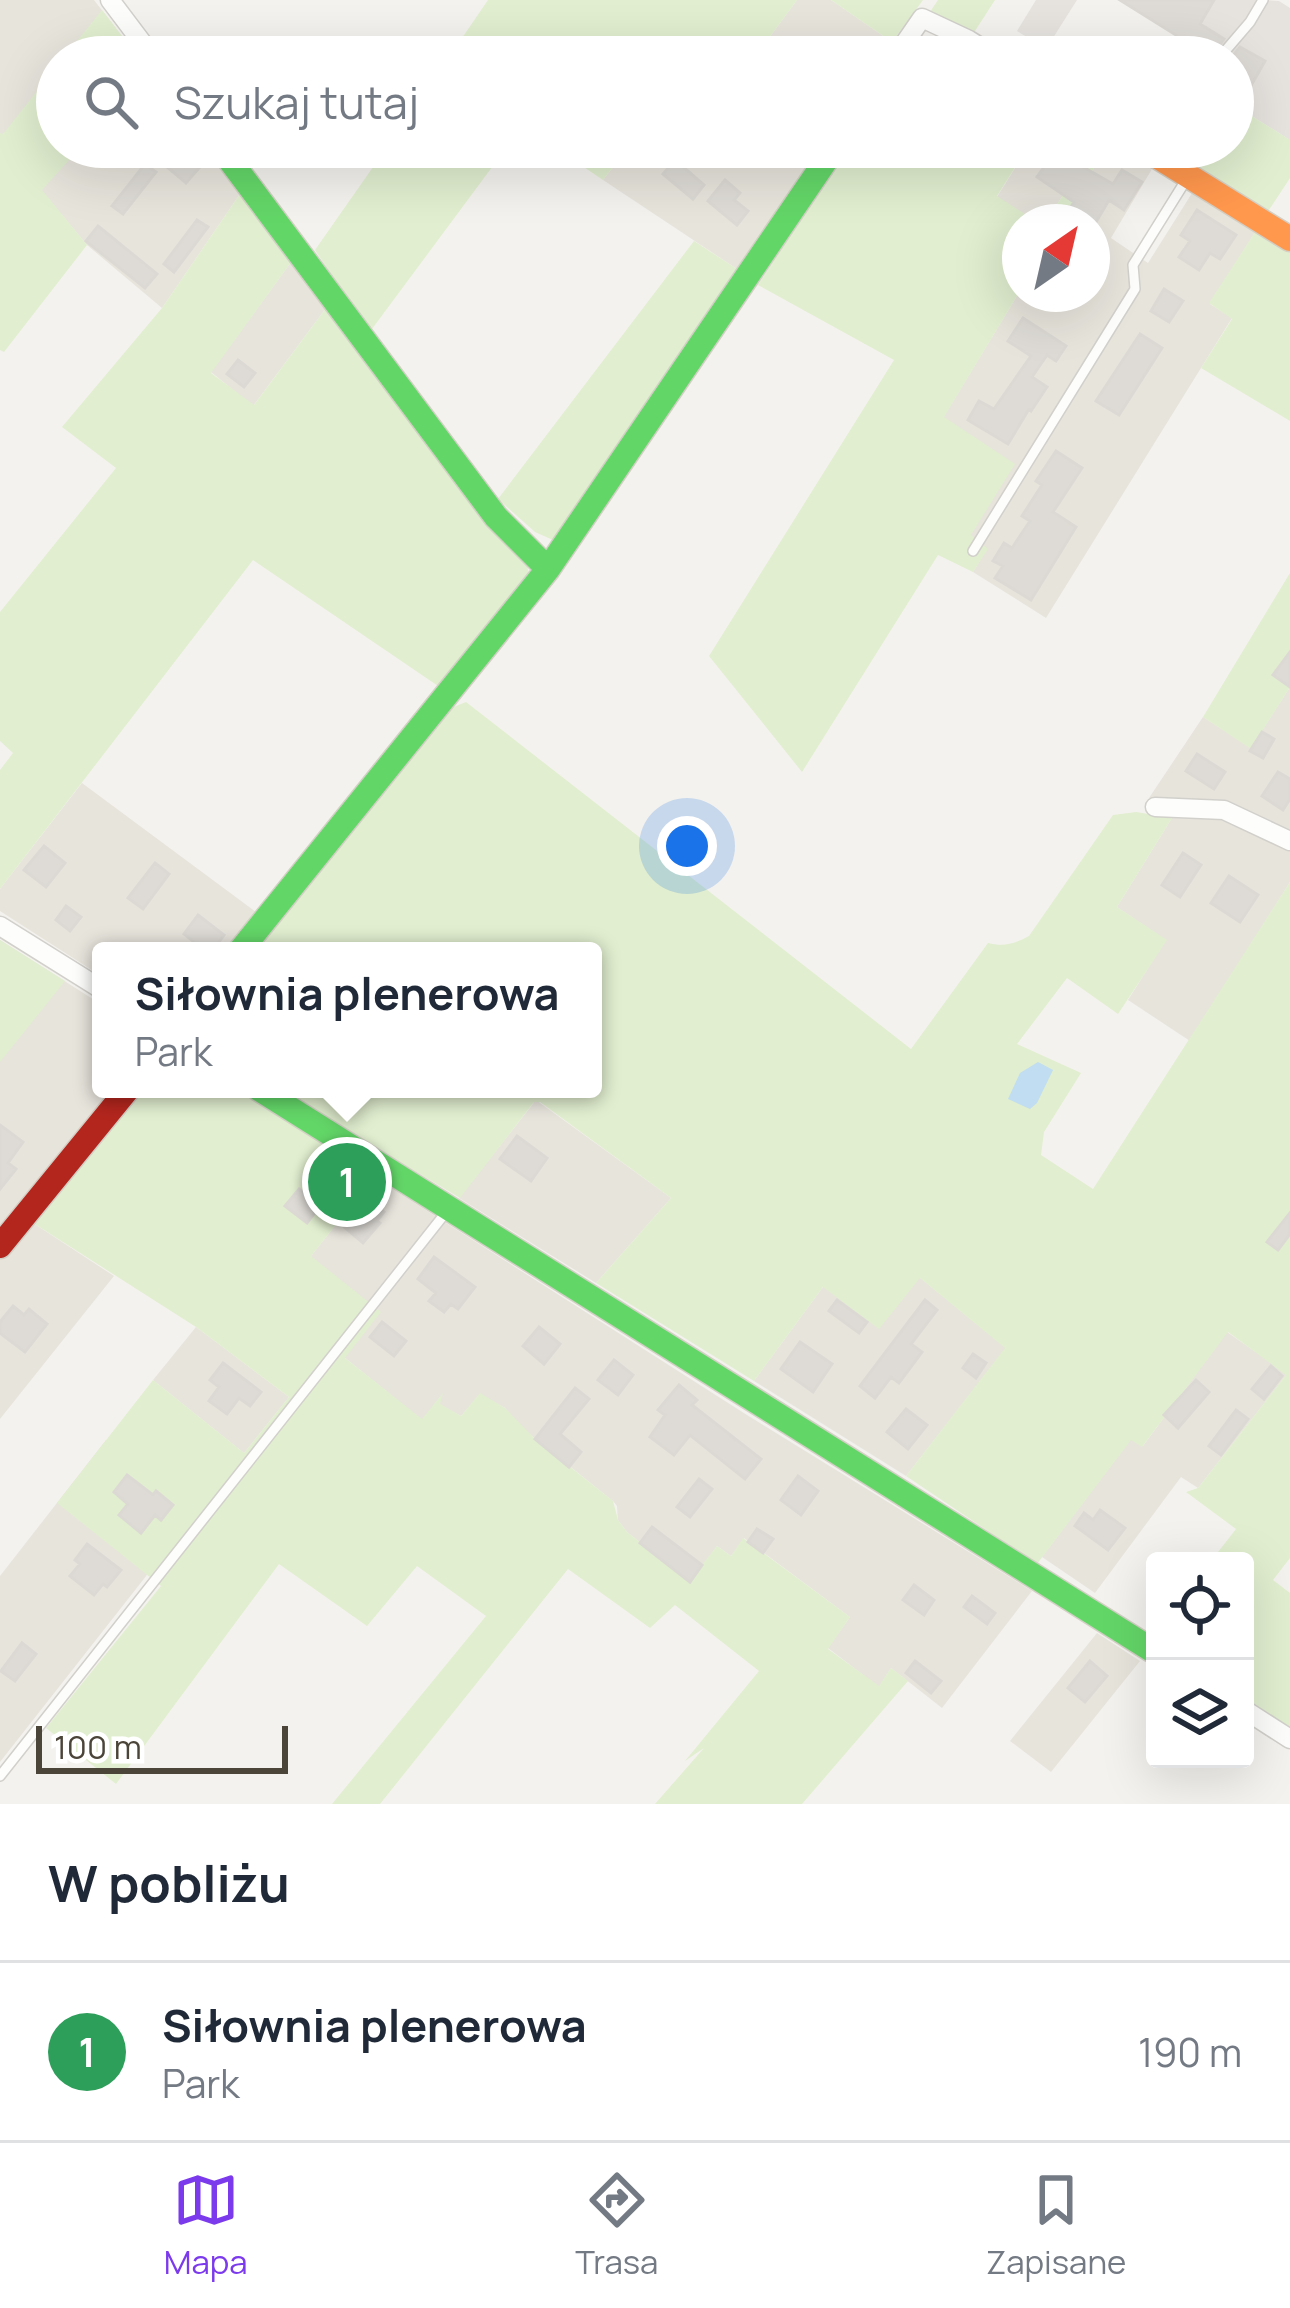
<!DOCTYPE html>
<html lang="pl">
<head>
<meta charset="utf-8">
<style>
  :root { --surface:#fff; --page:#f2f2f3; --text:#1f2937; --muted:#747a83; --line:#e0e1e3; --accent:#7c3aed }
  body { margin:0; font-family:Manrope,sans-serif; background:var(--page); color:var(--text) }
  .controls { position:absolute; right:36px; bottom:36px; display:grid; overflow:hidden; border-radius:12px; box-shadow:0 12px 48px #0002 }
  .controls button { width:108px; height:108px; display:grid; place-items:center; padding:0; border:0; border-bottom:3px solid var(--line); background:var(--surface); color:var(--text); font:60px sans-serif }
  .compass { position:absolute; left:1002px; top:204px; width:108px; height:108px; border-radius:50%; background:var(--surface); box-shadow:0 12px 48px #0002; rotate:34deg }
  .scale { position:absolute; left:36px; bottom:30px; width:252px; box-sizing:border-box; padding-left:12px; border:6px solid #4b4439; border-top:0; font-size:33px; line-height:42px; white-space:nowrap; color:#4b4439; -webkit-text-stroke:9px #fff; paint-order:stroke }
  .you { position:absolute; left:687px; top:846px; width:42px; height:42px; margin:-30px; border:9px solid #fff; border-radius:50%; background:#1a73e8; box-shadow:0 0 0 18px #1a73e833 }
  .badge { display:grid; place-items:center; width:78px; height:78px; border-radius:50%; background:var(--accent); color:#fff; font-size:39px; font-weight:700 }
  .pin { position:absolute; translate:-50% -50%; border:6px solid #fff; box-shadow:0 3px 12px #0006 }
  .popup { position:absolute; left:92px; top:942px; width:510px; height:156px; box-sizing:border-box; display:grid; place-content:center; border-radius:12px; background:var(--surface); filter:drop-shadow(0 3px 9px #0005); font-size:39px; white-space:nowrap; color:var(--muted) }
  .popup b { font-size:45px; color:var(--text) }
  .popup::after { content:''; position:absolute; left:50%; top:100%; margin-left:-24px; border:24px solid transparent; border-top-color:var(--surface) }
  .list { margin:0; padding:0; list-style:none }
  h2 { display:flex; justify-content:space-between; align-items:center; height:156px; margin:0; padding:0 48px; font-size:51px }
  h2 small { font-size:39px; font-weight:400; color:var(--muted) }
  .list li { display:grid; grid-template-columns:78px 1fr auto; gap:36px; align-items:center; box-sizing:border-box; height:180px; padding:0 48px; border-top:3px solid var(--line) }
  .list b { display:block; font-size:45px; white-space:nowrap }
  .list p { margin:0; font-size:39px; white-space:nowrap; color:var(--muted) }
  .list em { font-size:39px; font-style:normal; color:var(--muted) }
  .icon { flex:none; width:66px; height:66px; fill:none; stroke:currentColor; stroke-width:2; stroke-linecap:round; stroke-linejoin:round }
  .map { position:relative; flex:none; width:1290px; height:1804px; overflow:hidden }
  .search { position:absolute; background:var(--surface); box-shadow:0 12px 48px #0002; left:36px; right:36px; top:36px; height:132px; display:flex; align-items:center; gap:30px; box-sizing:border-box; padding:0 42px; border-radius:66px; color:var(--muted); font-size:45px }
  .sheet { height:336px; background:var(--surface) }
  nav { display:flex; justify-content:space-around; align-items:center; box-sizing:border-box; height:168px; border-top:3px solid var(--line); background:var(--surface); font-size:33px; color:var(--muted) }
  nav a { display:grid; justify-items:center; gap:6px }
  nav .on { color:var(--accent) }
  .map>svg:first-child { display:block }
  .residential { fill:#e7e4dc }
  .industrial { fill:#e6e2de }
  .green { fill:#e1eecf }
  .parking { fill:#e6e3df }
  .water { fill:#c0ddf1 }
  .building { fill:#dedbd6; stroke:#dcd9d4; stroke-width:3 }
  .lines { fill:none; stroke-linecap:round; stroke-linejoin:round }
  .lane-casing { stroke:#d2d0cb; stroke-width:12 }
  .street-casing { stroke:#d2d0cb; stroke-width:21 }
  .fast-casing { stroke:#d3cfc5; stroke-width:27 }
  .slow-casing { stroke:#d3cfc5; stroke-width:27 }
  .jam-casing { stroke:#d3cfc5; stroke-width:27 }
  .lane { stroke:#fdfdfc; stroke-width:9 }
  .street { stroke:#fdfdfc; stroke-width:18 }
  .fast { stroke:#63d668; stroke-width:24 }
  .slow { stroke:#ff974d; stroke-width:24 }
  .jam { stroke:#b3261e; stroke-width:24 }
</style>
</head>
<body>
<div class="map">
<svg width="1290" height="1804" viewBox="0 0 1290 1804">
  <rect width="100%" height="100%" fill="#f4f2ee"/>
  <path class="residential" d="M0,0H94L138,57H57V147H208L242,191L162,308L87,245L33,180L0,133Z
    M797,0H831L892,42L882,57H755Z
    M629,147H822L740,271L603,180Z
    M1028,147H1093L1046,222H1037L997,197Z
    M1107,147H1127L1155,164L1111,238L1148,263L1194,190L1257,229L1210,304L1232,318L1046,618L973,572L987,549L971,536L943,418L1020,291V294H1092V222H1061Z
    M294,258L329,304L253,406L211,372Z
    M1290,687V882L1190,1041L1128,1000L1166,940L1117,907L1172,818L1204,819L1215,803L1149,798L1203,717L1251,748Z
    M82,783L256,912L226,951H101V976L0,911V889Z
    M0,940L99,1003L101,1089H117L30,1221L114,1276L0,1419Z
    M536,1100L671,1198L596,1283L459,1198Z
    M374,1177L747,1415L1032,1591L942,1708L891,1668L879,1687L828,1648L850,1617L744,1538L731,1556L717,1546L690,1582L627,1532L618,1520L617,1506L613,1501L522,1428L505,1408L480,1394L461,1416L439,1404L440,1397L422,1420L344,1357L311,1256Z
    M919,1277L1006,1348L906,1476L754,1381L823,1287Z
    M196,1327L289,1397L244,1453L153,1380Z
    M1227,1332L1287,1374L1198,1488L1181,1477L1095,1593L1042,1557L1131,1439L1143,1446Z
    M106,1440L198,1510L0,1762V1576Z
    M1097,1633L1140,1661L1051,1772L1010,1741Z"/>
  <path class="industrial" d="M1197,0H1264L1279,1L1290,8V140L1233,104V57H1163Z"/>
  <path class="green" d="M488,0H797L755,57H449Z
    M831,0H923L892,42Z
    M938,0H995L973,34L930,12Z
    M102,10L138,57H64Z
    M57,66V147H81L42,190L87,245L4,352L0,350V133L3,134Z
    M1233,104L1290,140V178L1265,216L1188,170L1202,147H1233Z
    M387,147H507L369,333L315,250Z
    M554,147H629L603,180Z
    M848,147H1028L997,196L1037,222H1020V291L944,417L1015,464L971,535L988,549L973,572L938,555L802,772L709,656L894,360L758,285Z
    M1093,147H1107L1061,222H1046Z
    M242,191L294,258L211,373L254,405L329,304L525,558L529,573L526,584L441,688L253,560L0,889V770L13,753L0,741V612L116,468L62,427L162,308Z
    M1257,229L1290,249V421L1201,368L1232,319L1209,303Z
    M694,241L740,271L553,540L535,532L498,499Z
    M1290,573V687L1251,749L1203,717Z
    M466,702L911,1049L988,943C1004,947 1014,944 1029,936L1113,815L1136,812L1172,818L1117,907L1167,940L1118,1014L1067,978L1017,1044L1081,1073L1044,1132L1041,1155L1093,1189L1290,882V1558L1273,1580L1290,1593V1729L1245,1701V1561H1211L1236,1529L1186,1492L1198,1488L1286,1375L1228,1332L1142,1447L1131,1440L1037,1564L906,1476L1005,1348L920,1278L879,1329L823,1287L754,1381L596,1283L671,1198L540,1102H534L460,1198L278,1089H593V951H252L446,710Z
    M0,940L65,981L0,1062Z
    M142,1089H246L346,1152L343,1158L374,1177L311,1256L381,1312L345,1358L422,1419L443,1393L440,1404L461,1416L480,1393L505,1408L535,1439L613,1501L618,1520L627,1532L689,1581L717,1546L731,1556L743,1538L850,1617L828,1649L879,1686L891,1668L908,1681L802,1804H655L704,1748L685,1761L759,1671L675,1605L650,1628L568,1569L380,1804H332L486,1616L417,1566L367,1626L279,1564L116,1784L46,1728L161,1586L57,1503L153,1380L244,1453L289,1397L196,1327L30,1221Z"/>
  <path class="parking" d="M1036,0H1077L1046,49L1017,31Z"/>
  <path class="water" d="M1038,1062L1053,1070L1037,1103L1030,1109L1008,1099L1020,1073Z"/>
  <path class="building" d="M1120,0H1214L1200,24L1224,39L1211,57H1163L1176,35Z
    M1240,47L1265,61L1233,117L1232,57Z
    M182,147H190L206,160L186,183L166,166Z
    M1042,147H1087L1076,163L1113,184L1122,170L1142,182L1124,210L1109,200L1096,222H1077L1066,215L1074,202L1037,177L1045,166L1034,158Z
    M675,160L704,185L693,199L663,174Z
    M145,164L156,172L123,214L112,206Z
    M725,180L740,193L734,200L748,211L737,225L708,201Z
    M1197,210L1236,235L1220,259L1210,253L1199,270L1179,257L1190,241L1181,235Z
    M197,220L208,227L174,272L164,264Z
    M98,226L157,274L145,288L86,241Z
    M1164,289L1183,301L1169,322L1151,311Z
    M1023,318L1066,346L1056,361L1047,355L1032,377L1047,387L1031,411L1029,409L1008,444L968,420L979,401L994,409L1031,356L1008,341Z
    M1140,334L1162,348L1119,415L1096,401Z
    M238,360L255,373L244,387L227,374Z
    M1056,451L1082,468L1053,512L1076,527L1031,600L995,578L1003,566L993,561L1004,543L1012,548L1030,521L1022,516L1042,485L1036,481Z
    M1290,652V687L1273,675Z
    M1262,732L1274,739L1263,758L1250,751Z
    M1197,754L1225,772L1214,789L1186,771Z
    M1278,772L1290,779V799L1283,810L1262,796Z
    M44,846L65,863L46,887L24,870Z
    M1183,853L1201,865L1180,897L1162,885Z
    M155,863L169,874L143,909L128,898Z
    M1229,876L1258,895L1240,922L1211,903Z
    M66,906L81,917L70,931L56,920Z
    M198,915L224,935L212,951H186L193,941L184,934Z
    M0,1125L23,1142L8,1163L16,1169L0,1189Z
    M517,1136L547,1158L531,1181L500,1159Z
    M299,1189L320,1206L307,1223L285,1206Z
    M365,1196L384,1212L377,1221L380,1223L363,1243L342,1225Z
    M1290,1213V1234L1278,1250L1267,1242Z
    M434,1257L475,1287L458,1309L451,1304L444,1312L429,1301L436,1293L418,1279Z
    M837,1300L867,1322L859,1333L829,1311Z
    M925,1300L937,1310L911,1344L922,1352L899,1383L891,1377L875,1398L860,1386Z
    M13,1306L24,1315L29,1309L47,1324L25,1352L0,1333V1322Z
    M382,1322L406,1341L394,1356L370,1337Z
    M539,1327L560,1344L544,1364L523,1346Z
    M800,1342L832,1364L813,1392L781,1369Z
    M973,1354L986,1363L976,1378L963,1368Z
    M614,1360L633,1375L618,1395L598,1380Z
    M223,1363L261,1392L250,1406L239,1398L227,1414L209,1401L219,1387L210,1380Z
    M1271,1366L1282,1376L1264,1399L1252,1389Z
    M1196,1380L1209,1392L1178,1428L1164,1415Z
    M679,1385L697,1400L692,1405L761,1459L745,1479L690,1435L674,1455L650,1437L665,1415L658,1410Z
    M575,1388L589,1399L560,1434L581,1452L569,1467L535,1439Z
    M906,1409L927,1425L908,1449L887,1432Z
    M1236,1410L1248,1419L1221,1455L1209,1446Z
    M127,1475L153,1495L156,1491L173,1505L161,1520L155,1515L141,1533L119,1515L128,1504L114,1492Z
    M798,1476L818,1491L801,1515L781,1500Z
    M699,1479L712,1489L690,1517L677,1507Z
    M1100,1510L1125,1528L1108,1550L1075,1526L1084,1513L1093,1520Z
    M652,1527L702,1565L690,1582L640,1543Z
    M757,1529L773,1539L763,1553L748,1542Z
    M87,1544L121,1570L107,1587L103,1584L94,1595L70,1576L80,1564L75,1560Z
    M914,1585L934,1600L924,1615L903,1600Z
    M972,1596L995,1613L987,1624L964,1607Z
    M22,1643L36,1654L15,1681L1,1671Z
    M915,1661L941,1681L931,1693L906,1673Z
    M1090,1661L1107,1676L1085,1702L1068,1688Z"/>
  <g class="lines">
    <defs>
      <path id="lane" d="M1220,57L1250,22L1263,0
        M973,551L1135,289L1133,265L1186,180
        M0,1776L447,1211"/>
      <path id="street" d="M110,0L153,57
        M895,57L922,18L969,40L996,57
        M1155,807L1224,810L1290,841
        M0,926L101,989
        M1245,1710L1290,1739"/>
      <path id="fast" d="M220,147L496,517L548,569
        M240,951L548,569L835,147
        M259,1089L1155,1652"/>
      <path id="slow" d="M1142,147L1290,239"/>
      <path id="jam" d="M0,1246L128,1089"/>
    </defs>
    <use href="#lane" class="lane-casing"/>
    <use href="#street" class="street-casing"/>
    <use href="#fast" class="fast-casing"/>
    <use href="#slow" class="slow-casing"/>
    <use href="#jam" class="jam-casing"/>
    <use href="#lane" class="lane"/>
    <use href="#street" class="street"/>
    <use href="#fast" class="fast"/>
    <use href="#slow" class="slow"/>
    <use href="#jam" class="jam"/>
  </g>
</svg>
<div class="controls">
<button><svg class="icon" aria-label="locate" viewBox="0 0 24 24"><circle cx="12" cy="12" r="6"/><path d="M12 2v4M12 18v4M2 12h4M18 12h4"/></svg></button>
<button><svg class="icon" aria-label="layers" viewBox="0 0 24 24"><path d="M12 4l9 5-9 5-9-5zM3 14l9 5 9-5"/></svg></button>
</div>
<svg class="compass" viewBox="-18 -18 36 36"><path d="M0-13l5 13h-10z" fill="#e53935"/><path d="M0 13l5-13h-10z" fill="#747a83"/></svg>
<div class="scale">100 m</div>
<div class="you"></div>
<div class="pin badge" style="left:347px;top:1182px;background:#2e9e5b">1</div>
<div class="popup"><b>Siłownia plenerowa</b>Park</div>
<div class="search"><svg class="icon" aria-label="search" viewBox="0 0 24 24"><circle cx="10" cy="10" r="6"/><path d="M15 15l6 6"/></svg>Szukaj tutaj</div>
</div>
<section class="sheet">
<h2>W pobliżu<small></small></h2>
<ul class="list">
<li><span class="badge" style="background:#2e9e5b">1</span><div><b>Siłownia plenerowa</b><p>Park</p></div><em>190 m</em></li>
</ul>
</section>
<nav>
<a class="on"><svg class="icon" aria-label="map" viewBox="0 0 24 24"><path d="M3 6l6-2 6 2 6-2v14l-6 2-6-2-6 2zM9 4v14M15 6v14"/></svg>Mapa</a>
<a><svg class="icon" aria-label="directions" viewBox="0 0 24 24"><path d="M12 3l9 9-9 9-9-9zM9 14v-3h6M13 9l2 2-2 2"/></svg>Trasa</a>
<a><svg class="icon" aria-label="saved" viewBox="0 0 24 24"><path d="M7 4h10v16l-5-4-5 4z"/></svg>Zapisane</a>
</nav>
</body>
</html>
